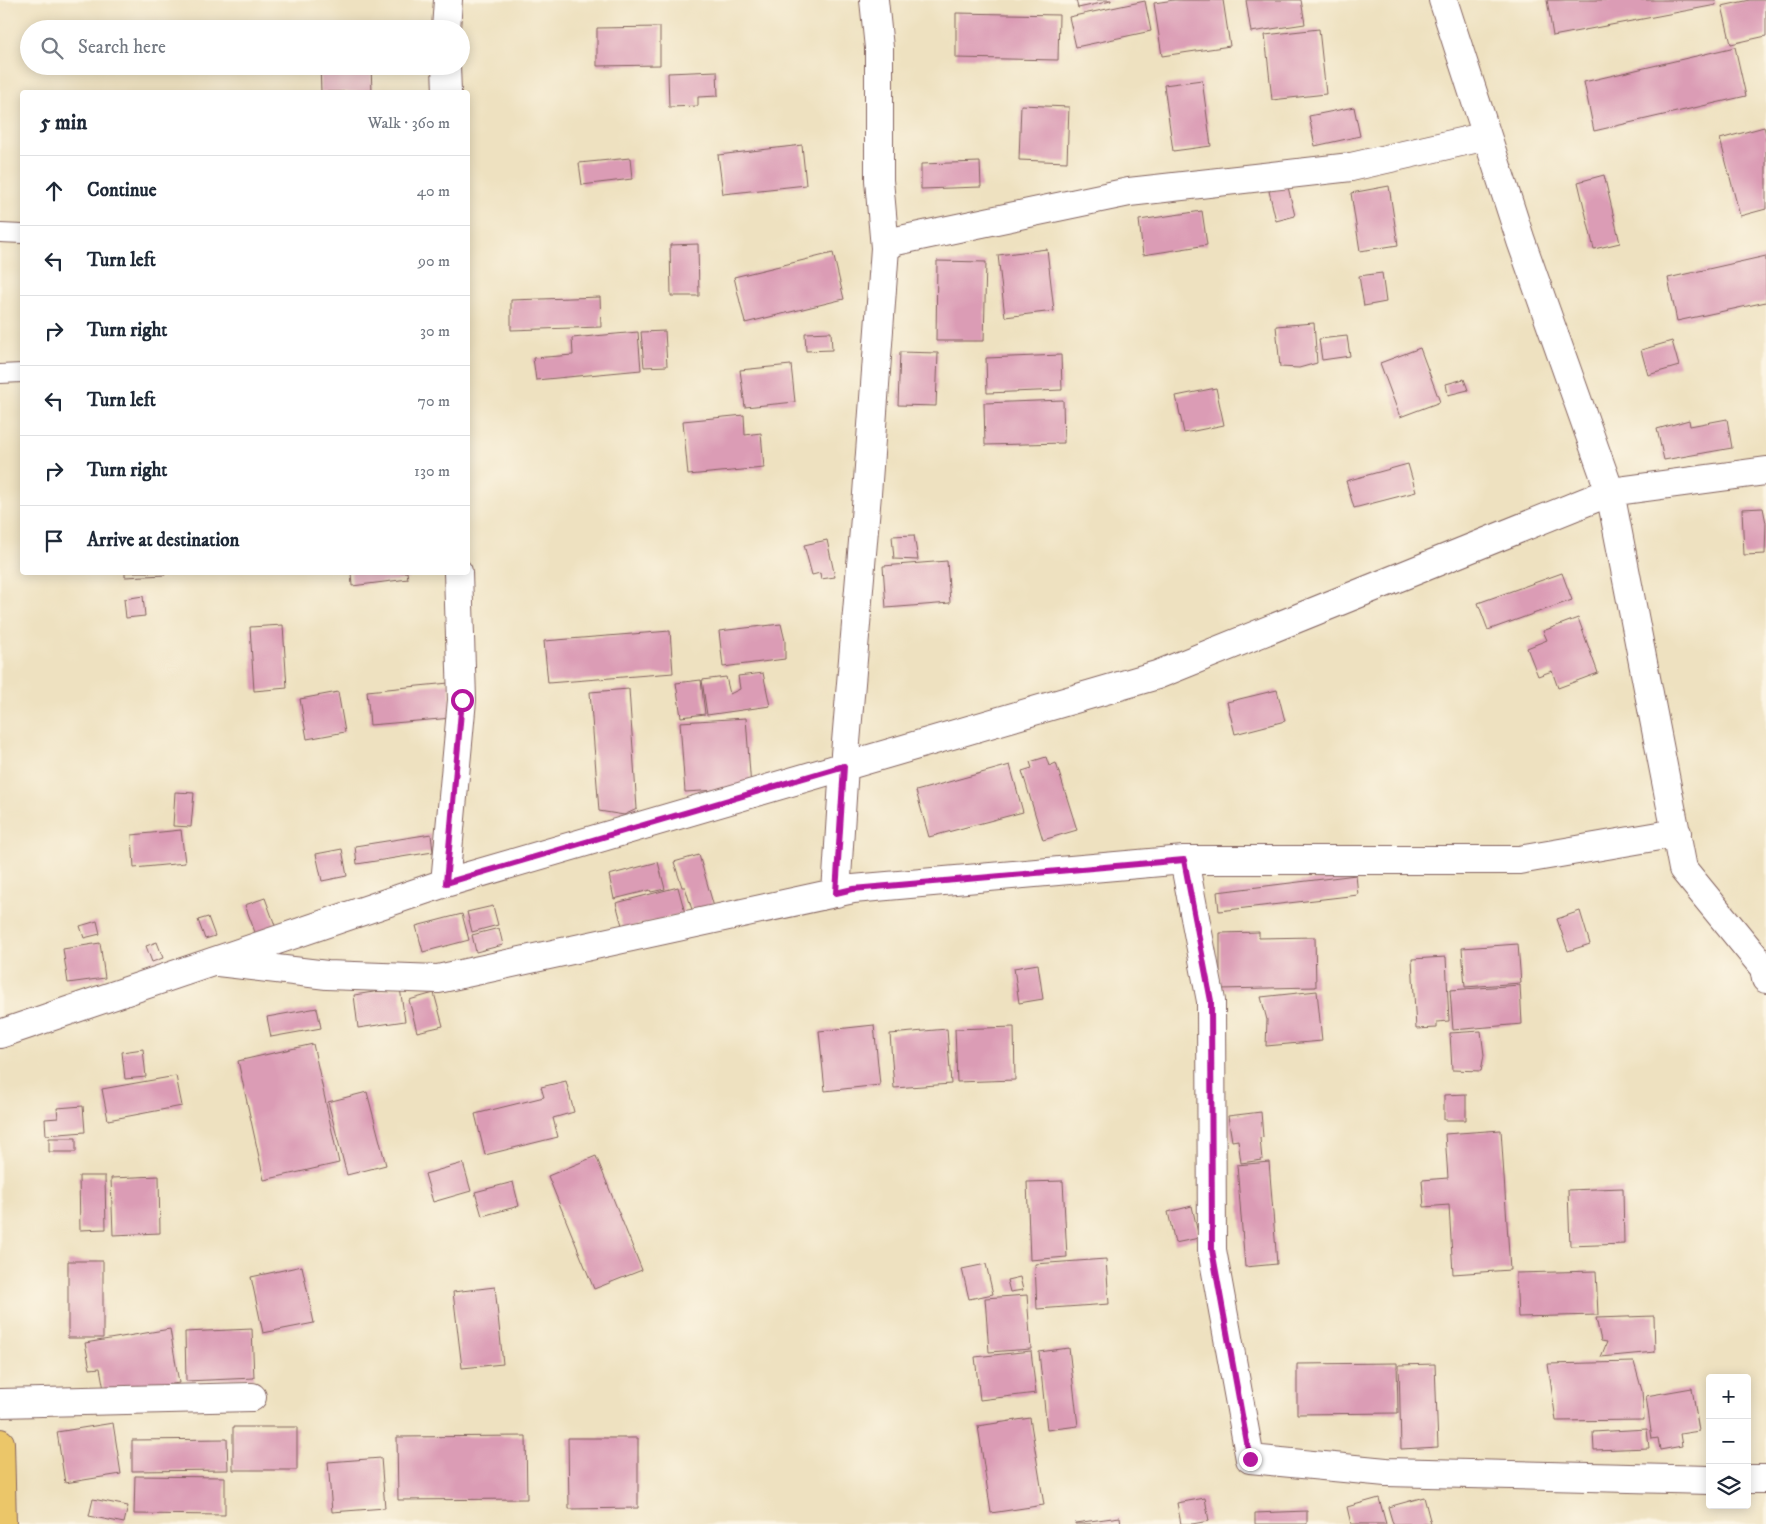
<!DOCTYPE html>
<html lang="en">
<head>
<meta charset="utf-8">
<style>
  :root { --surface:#fff; --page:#f2f2f3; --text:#1f2937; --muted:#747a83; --line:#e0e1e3 }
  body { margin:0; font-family:"IM FELL DW Pica",serif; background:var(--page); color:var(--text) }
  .controls { position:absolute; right:15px; bottom:15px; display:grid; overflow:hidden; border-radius:5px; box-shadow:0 2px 12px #0003 }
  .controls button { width:45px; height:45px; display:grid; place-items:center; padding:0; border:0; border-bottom:1px solid var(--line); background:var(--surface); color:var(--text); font:25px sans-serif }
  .stop { position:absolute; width:15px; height:15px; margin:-11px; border:4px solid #b5179e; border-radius:50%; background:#fff }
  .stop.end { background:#b5179e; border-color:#fff; box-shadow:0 1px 5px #0008 }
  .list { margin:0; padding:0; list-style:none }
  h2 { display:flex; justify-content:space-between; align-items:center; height:65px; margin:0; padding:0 20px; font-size:21px }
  h2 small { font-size:16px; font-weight:400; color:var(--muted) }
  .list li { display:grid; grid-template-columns:32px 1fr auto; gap:15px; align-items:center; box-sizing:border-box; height:70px; padding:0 20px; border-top:1px solid var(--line) }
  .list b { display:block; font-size:19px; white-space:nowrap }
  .list em { font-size:16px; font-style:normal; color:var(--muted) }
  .icon { flex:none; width:28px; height:28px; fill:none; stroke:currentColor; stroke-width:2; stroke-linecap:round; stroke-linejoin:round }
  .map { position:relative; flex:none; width:1766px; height:1524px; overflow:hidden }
  .search { position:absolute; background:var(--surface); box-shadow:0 2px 12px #0003; left:20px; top:20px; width:450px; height:55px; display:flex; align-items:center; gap:12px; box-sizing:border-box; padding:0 18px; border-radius:28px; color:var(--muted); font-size:19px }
  .panel { position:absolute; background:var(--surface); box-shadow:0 2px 12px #0003; left:20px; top:90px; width:450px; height:485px; border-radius:5px }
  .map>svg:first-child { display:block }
  .building { fill:#db9cb5 }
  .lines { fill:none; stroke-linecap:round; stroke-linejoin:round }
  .lane-casing { stroke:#83635f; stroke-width:20 }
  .street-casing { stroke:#83635f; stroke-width:30 }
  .highway-casing { stroke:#83635f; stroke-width:30 }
  .lane { stroke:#fff; stroke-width:18 }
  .street { stroke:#fff; stroke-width:28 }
  .highway { stroke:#ebc669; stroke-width:28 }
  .route { stroke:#b5179e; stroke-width:6 }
</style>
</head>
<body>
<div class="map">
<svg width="1766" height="1524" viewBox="0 0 1766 1524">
  <rect width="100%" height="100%" fill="#fcf5e5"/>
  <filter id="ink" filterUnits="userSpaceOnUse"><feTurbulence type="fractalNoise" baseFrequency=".02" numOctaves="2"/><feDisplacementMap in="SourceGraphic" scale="10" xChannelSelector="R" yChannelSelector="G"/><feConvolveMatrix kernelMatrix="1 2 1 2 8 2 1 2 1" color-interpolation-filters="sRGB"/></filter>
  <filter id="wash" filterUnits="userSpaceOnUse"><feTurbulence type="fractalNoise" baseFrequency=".0096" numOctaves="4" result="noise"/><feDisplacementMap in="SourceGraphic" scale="20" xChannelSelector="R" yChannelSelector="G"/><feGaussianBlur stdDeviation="1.12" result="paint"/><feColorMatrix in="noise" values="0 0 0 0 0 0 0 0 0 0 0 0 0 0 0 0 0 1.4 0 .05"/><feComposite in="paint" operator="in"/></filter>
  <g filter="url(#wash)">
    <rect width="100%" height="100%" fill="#eee1c0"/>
    <g id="blocks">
      <path class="building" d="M1076,0H1111V1L1078,8Z
        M1174,0H1223L1230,46L1162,56L1154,3Z
        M1246,0H1301L1305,24L1251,32Z
        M1547,0H1715L1716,5L1553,36Z
        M1750,0H1766V36L1731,44L1722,6Z
        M1145,1L1151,31L1076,47L1069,17Z
        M956,13L1059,15L1058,60L956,58Z
        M660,27V65L597,66V28Z
        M1319,29L1326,94L1272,100L1265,35Z
        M1735,47L1746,96L1594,131L1584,82Z
        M320,66H371L372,92H321Z
        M717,71L718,96L698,97V106L669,107L668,73Z
        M1202,80L1211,146L1173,151L1164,85Z
        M1021,105L1069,107L1067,162L1019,160Z
        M1354,107L1360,136L1315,146L1309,116Z
        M1764,127L1766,134V209L1740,216L1720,139Z
        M802,145L806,185L723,194L718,155Z
        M630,158L632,179L582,185L579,163Z
        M980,162L981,187L921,189V164Z
        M1604,175L1620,243L1594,249L1578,182Z
        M1389,186L1398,245L1360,251L1351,193Z
        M1288,187L1295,216L1276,221L1269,191Z
        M1202,211L1207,245L1143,255L1139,220Z
        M698,244L699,296H671L670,245Z
        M1047,249L1054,311L1005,317L998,255Z
        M833,253L844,299L745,323L734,277Z
        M1766,256V302L1677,321L1668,278Z
        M937,261L986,262L984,341H936Z
        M1382,273L1386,302L1364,306L1359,276Z
        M600,297L601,327L511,330V300Z
        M1314,323L1317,363L1299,368L1280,367L1276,326Z
        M665,331L667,366L644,367L641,332Z
        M638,332L641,370L536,380L533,358L573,355L572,338Z
        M831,332L832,350L806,351L805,333Z
        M1347,336L1350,356L1322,360L1319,339Z
        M1672,341L1679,366L1648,375L1641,350Z
        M1420,348L1440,402L1400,417L1380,363Z
        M900,352L938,353L936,406L898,405Z
        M1061,355L1062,390L987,393L986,358Z
        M791,365L795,402L745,407L740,370Z
        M1464,379L1468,390L1448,395L1446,384Z
        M1216,388L1224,425L1184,433L1176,396Z
        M1063,400L1064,443L985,445L984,403Z
        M744,415L745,435L761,433L764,468L688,475L683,421Z
        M1727,419L1732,448L1664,460L1657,429L1689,420L1690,426Z
        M1408,464L1416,492L1354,508L1346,481Z
        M1763,508L1766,523L1765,554L1744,555L1742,509Z
        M914,535L918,560L894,559L892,536Z
        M827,540L835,577L821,579L820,573L812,575L804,545Z
        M947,561L950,603L886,608L883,566Z
        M125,572H165V575L125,577Z
        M351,572H407L408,579L352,586Z
        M1562,573L1572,600L1488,630L1478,603Z
        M143,596L145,616L126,618L124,599Z
        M1578,618L1598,673L1558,688L1552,671L1538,676L1527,648L1547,640L1543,631Z
        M781,624L785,641V659L723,667L719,631Z
        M283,625L287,688L254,691L250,627Z
        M670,631L673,673L548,683L544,641Z
        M763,673L770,706L707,715L702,680L726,677L730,694L740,689L738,676Z
        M701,680L705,714L681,717L676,683Z
        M449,683L452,718L370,725L367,691Z
        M629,689L637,809L624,815L599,811L590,692Z
        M1277,690L1285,721L1235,734L1227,702Z
        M338,692L345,732L307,739L300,699Z
        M746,718L751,788L685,792L680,722Z
        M1046,757L1049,766L1056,763L1077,830L1043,840L1022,771L1032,768L1030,762Z
        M1010,765L1023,812L929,837L916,791Z
        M175,792L194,793L191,827L173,826Z
        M181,830L185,863L134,868L132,835Z
        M431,834L433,852L357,864L355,846Z
        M342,849L347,876L322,881L316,854Z
        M699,855L714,907L693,913L685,887H682L674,862Z
        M658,862L665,889L651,892L650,890L614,899L609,875Z
        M1356,875L1358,895L1219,911L1217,892Z
        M678,887L685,913L623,929L616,903Z
        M265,898L276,928L256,935L245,905Z
        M493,906L498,925L472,932L467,912Z
        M1580,911L1590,944L1568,951L1557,919Z
        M462,914L469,940L423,952L416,926Z
        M208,917L215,936L205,939L198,920Z
        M97,921L100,934L84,938L80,926Z
        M499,928L503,945L476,952L472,935Z
        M1259,932V938L1315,937L1316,987L1220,989V933Z
        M157,942L163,958L152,962L146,946Z
        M100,943L105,978L68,983L63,949Z
        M1518,944L1521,983L1465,987L1462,948Z
        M1446,957L1449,1021L1437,1022V1028L1416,1029L1412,959Z
        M1038,964L1043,999L1019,1003L1014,968Z
        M1520,985L1522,1024L1453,1030L1450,990Z
        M400,988L405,1021L358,1028L354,995Z
        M1317,991L1322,1041L1266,1046L1267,1020L1261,997Z
        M434,993L443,1026L417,1032L409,1000Z
        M317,1008L321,1028L271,1037L267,1017Z
        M874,1025L880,1085L825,1091L819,1031Z
        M1014,1027L1015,1080L957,1082L955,1029Z
        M947,1029L951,1084L894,1088L890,1034Z
        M1481,1031L1484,1055L1481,1071L1452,1070L1450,1033Z
        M313,1044L339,1163L264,1180L238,1061Z
        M143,1049L146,1077L125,1079L122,1052Z
        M176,1076L182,1106L108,1120L102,1089Z
        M566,1081L574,1112L553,1118L558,1137L485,1155L475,1114L544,1097L541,1087Z
        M367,1092L386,1165L347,1175L328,1102Z
        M1466,1094V1120H1444V1095Z
        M83,1106L85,1132L46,1135L45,1119L58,1118L57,1108Z
        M1261,1112L1263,1137L1260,1138L1262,1160L1241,1163L1238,1140L1232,1141L1228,1116Z
        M1501,1130L1510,1270L1453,1274L1449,1205L1424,1207L1422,1180L1448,1178L1445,1134Z
        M49,1138H76V1152H49Z
        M596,1156L642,1270L594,1289L548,1176Z
        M1269,1162L1277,1264L1245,1267L1237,1165Z
        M463,1163L471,1191L433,1202L425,1174Z
        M79,1176H105L106,1229L80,1230Z
        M159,1176L160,1233L113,1235L111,1178Z
        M1063,1181L1067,1257L1030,1260L1027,1182Z
        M513,1182L519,1206L482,1216L475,1192Z
        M1623,1188L1624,1244L1570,1246L1568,1190Z
        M1192,1206L1199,1238L1175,1243L1168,1212Z
        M1106,1259L1109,1304L1037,1309L1035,1264Z
        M68,1261H103V1338H68Z
        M986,1264L993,1294L969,1299L962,1269Z
        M302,1266L314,1323L263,1333L251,1277Z
        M1596,1271L1598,1315L1518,1317L1516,1273Z
        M1020,1277L1023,1290L1010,1292L1007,1280Z
        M495,1287L503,1364L462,1368L453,1292Z
        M1027,1295L1031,1349L989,1352L985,1298Z
        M1654,1316L1655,1352L1601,1357L1607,1342L1601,1341L1596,1318Z
        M170,1329L179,1383L105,1395L100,1368L90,1369L85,1343Z
        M252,1329L254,1378L186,1381L185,1332Z
        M1069,1348L1078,1426L1047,1430L1039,1352Z
        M1031,1351L1036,1393L980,1400L975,1357Z
        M1634,1362L1642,1391L1644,1420L1556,1421L1548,1364Z
        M1397,1363L1398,1413L1297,1414V1364Z
        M1435,1364L1438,1447L1401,1449L1399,1365Z
        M1692,1388L1699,1431L1680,1434L1682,1446L1660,1450L1658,1438L1652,1439L1646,1396Z
        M1030,1418L1044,1505L991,1513L978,1426Z
        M113,1423L121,1474L65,1483L57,1432Z
        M233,1427H297V1470H233Z
        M1647,1429L1649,1448L1594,1450L1593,1432Z
        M526,1436L527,1499L398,1500L397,1437Z
        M568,1438H638V1508L569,1509Z
        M227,1439L228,1470L132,1471V1440Z
        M381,1458L385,1508L332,1512L328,1462Z
        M135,1476L225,1477V1515L134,1514Z
        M1424,1497L1431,1524H1393L1388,1507Z
        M1205,1498L1209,1521L1192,1524H1181L1177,1503Z
        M1379,1498L1386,1524H1351L1347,1507Z
        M93,1499L128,1506L124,1523L89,1516Z
        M1307,1511V1524H1255V1513Z
        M1120,1517L1121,1524H1075V1523Z"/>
    </g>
  </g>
  <g filter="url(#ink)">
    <use href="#blocks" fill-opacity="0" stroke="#83635f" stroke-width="1"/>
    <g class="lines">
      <defs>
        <path id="lane" d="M0,233L22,234
          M0,374L22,373"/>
        <path id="street" d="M1443,0L1521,241L1610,492L1683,869L1764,968L1766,979
          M446,29L448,0
          M446,66L447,92
          M885,248L896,241L1129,192L1351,167L1487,136
          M1184,860L1211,1001L1212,1250L1250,1459L1386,1472L1710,1480
          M445,883L462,700L458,572
          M836,893L844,766L867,494L885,248L879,180V48L874,0
          M218,962L327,975L438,979L853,889L1184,860H1519L1677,833
          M0,1034L445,883L1157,675L1610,492L1766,471
          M0,1403L252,1397
          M1747,1479H1766"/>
        <path id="highway" d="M0,1443L2,1524"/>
      </defs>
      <use href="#lane" class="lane-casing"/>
      <use href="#street" class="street-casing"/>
      <use href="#highway" class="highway-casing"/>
      <use href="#lane" class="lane"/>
      <use href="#street" class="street"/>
      <use href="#highway" class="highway"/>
    </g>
  </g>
  <g class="lines" filter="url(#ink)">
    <path class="route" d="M462,700L446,883L844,766L836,893L853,889L1184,860L1211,1001L1212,1250L1250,1459"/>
  </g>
</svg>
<div class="controls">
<button>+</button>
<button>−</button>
<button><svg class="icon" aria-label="layers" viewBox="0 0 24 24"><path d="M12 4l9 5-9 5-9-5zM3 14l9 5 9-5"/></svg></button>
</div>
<div class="stop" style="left:462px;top:700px"></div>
<div class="stop end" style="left:1250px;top:1459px"></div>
<div class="search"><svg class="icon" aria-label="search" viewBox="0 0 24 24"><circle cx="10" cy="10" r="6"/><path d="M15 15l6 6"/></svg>Search here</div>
<section class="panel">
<h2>5 min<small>Walk · 360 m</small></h2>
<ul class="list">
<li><svg class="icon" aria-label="ahead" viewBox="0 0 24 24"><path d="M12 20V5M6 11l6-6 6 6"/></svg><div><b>Continue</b></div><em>40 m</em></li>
<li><svg class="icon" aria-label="left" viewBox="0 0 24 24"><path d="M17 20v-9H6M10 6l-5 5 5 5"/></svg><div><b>Turn left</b></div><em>90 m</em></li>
<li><svg class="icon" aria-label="right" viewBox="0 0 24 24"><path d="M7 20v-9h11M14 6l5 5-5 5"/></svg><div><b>Turn right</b></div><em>30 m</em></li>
<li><svg class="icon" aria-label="left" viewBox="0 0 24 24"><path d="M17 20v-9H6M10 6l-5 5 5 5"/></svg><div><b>Turn left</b></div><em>70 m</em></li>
<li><svg class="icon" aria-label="right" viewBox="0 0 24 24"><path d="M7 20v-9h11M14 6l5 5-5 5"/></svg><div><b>Turn right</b></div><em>130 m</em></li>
<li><svg class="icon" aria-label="arrive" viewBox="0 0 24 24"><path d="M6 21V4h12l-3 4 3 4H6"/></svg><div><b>Arrive at destination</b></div></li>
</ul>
</section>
</div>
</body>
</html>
